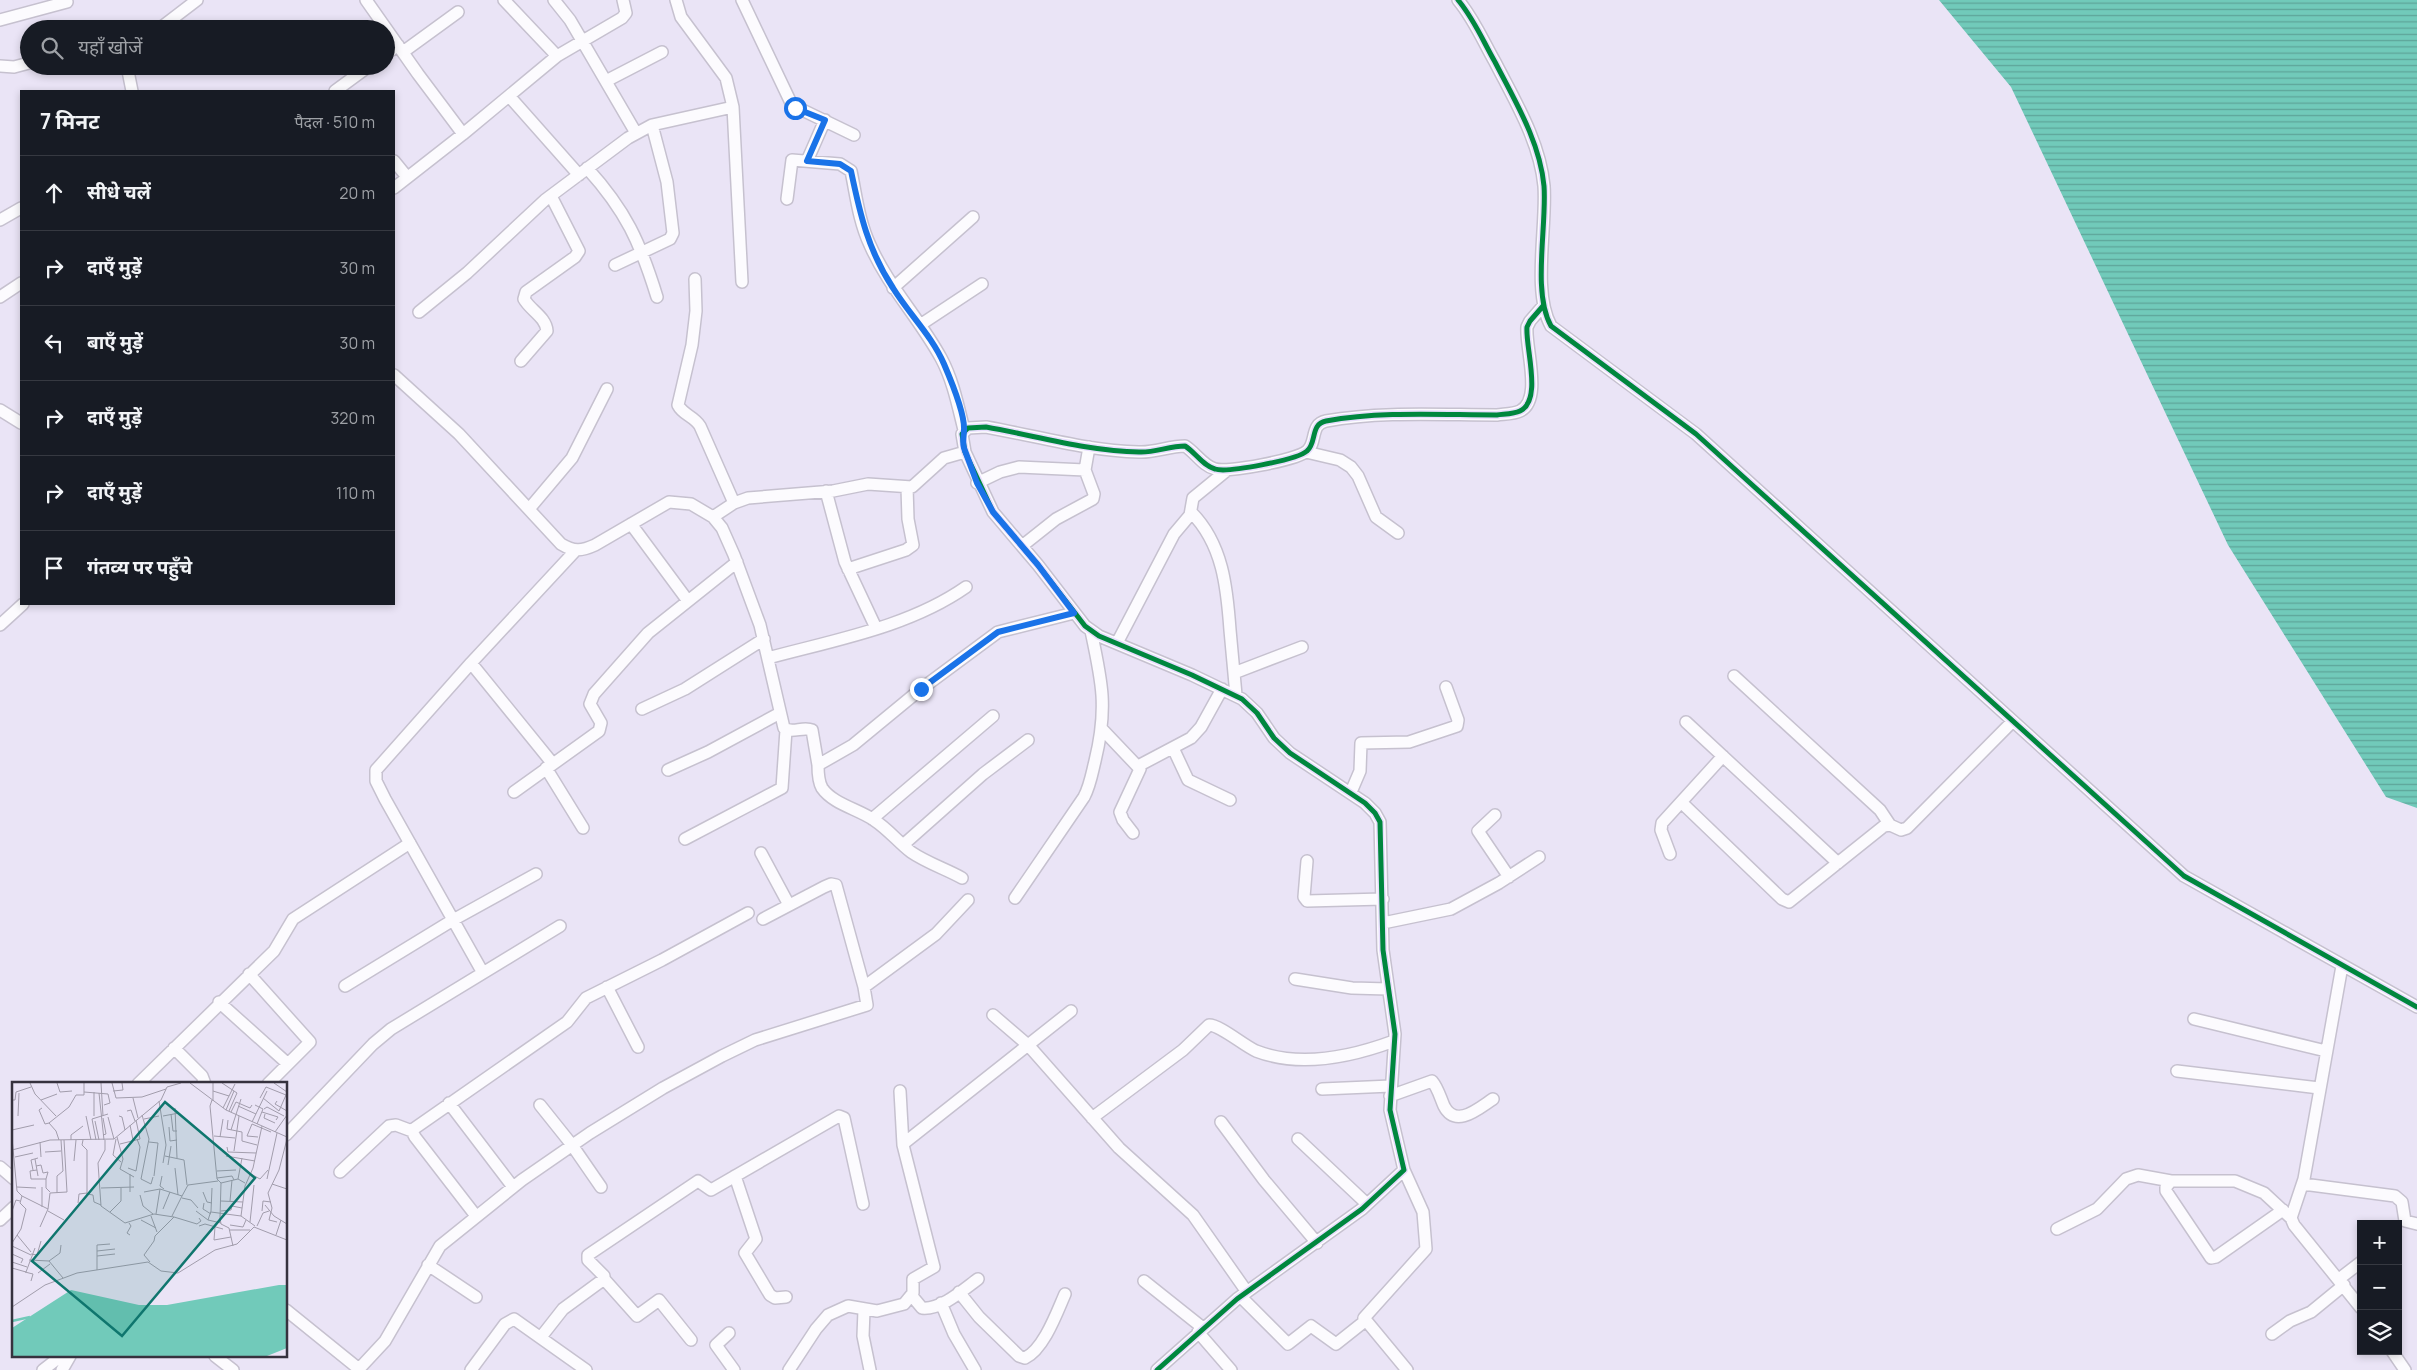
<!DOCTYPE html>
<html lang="hi">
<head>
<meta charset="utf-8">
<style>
  :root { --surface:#171b24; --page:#242831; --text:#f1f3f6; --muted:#9ea1a6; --line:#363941 }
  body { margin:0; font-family:Manrope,"Noto Sans Devanagari",sans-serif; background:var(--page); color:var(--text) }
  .controls { position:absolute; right:15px; bottom:15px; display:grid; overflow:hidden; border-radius:0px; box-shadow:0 2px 8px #0003 }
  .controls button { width:45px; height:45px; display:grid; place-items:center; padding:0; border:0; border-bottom:1px solid var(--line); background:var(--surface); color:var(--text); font:25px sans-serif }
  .stop { position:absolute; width:15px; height:15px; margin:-11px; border:4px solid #1a73e8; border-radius:50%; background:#fff }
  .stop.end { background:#1a73e8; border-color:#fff; box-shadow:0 1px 5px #0008 }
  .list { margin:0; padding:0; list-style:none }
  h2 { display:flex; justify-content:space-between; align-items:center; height:65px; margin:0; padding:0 20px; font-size:21px }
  h2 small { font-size:16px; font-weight:400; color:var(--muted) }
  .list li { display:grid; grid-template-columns:32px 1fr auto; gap:15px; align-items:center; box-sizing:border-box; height:75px; padding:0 20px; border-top:1px solid var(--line) }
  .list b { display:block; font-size:19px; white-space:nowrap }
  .list em { font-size:16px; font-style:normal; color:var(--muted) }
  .icon { flex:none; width:28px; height:28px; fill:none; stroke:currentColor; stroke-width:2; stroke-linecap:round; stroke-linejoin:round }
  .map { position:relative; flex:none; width:2417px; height:1370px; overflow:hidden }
  .search { position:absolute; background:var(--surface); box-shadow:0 2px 8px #0003; left:20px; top:20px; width:375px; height:55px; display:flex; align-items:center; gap:12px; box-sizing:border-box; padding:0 18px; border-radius:28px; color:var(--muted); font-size:19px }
  .panel { position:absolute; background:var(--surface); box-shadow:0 2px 8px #0003; left:20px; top:90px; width:375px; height:515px; border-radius:0px }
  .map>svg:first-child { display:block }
  .water { fill:url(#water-rules) }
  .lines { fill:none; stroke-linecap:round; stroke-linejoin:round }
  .minor-casing { stroke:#c6c1cf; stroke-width:14 }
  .minor { stroke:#fcfbfe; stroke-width:11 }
  .cycleway-casing { stroke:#e7ddfd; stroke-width:8 }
  .cycleway { stroke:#00873e; stroke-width:5 }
  .route { stroke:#1a73e8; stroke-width:6 }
  .inset-river { fill:none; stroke:#71caba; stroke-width:2.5 }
  .inset-road { fill:none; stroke:#a29dac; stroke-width:1 }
  .view { fill:#0f766e; fill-opacity:0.15; stroke:#0f766e; stroke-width:2.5 }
  .inset-edge { fill:none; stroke:#36323e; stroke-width:2.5 }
</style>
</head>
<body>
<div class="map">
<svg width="2417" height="1370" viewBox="0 0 2417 1370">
  <defs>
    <pattern id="water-rules" width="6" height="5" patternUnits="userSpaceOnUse" patternTransform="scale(1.25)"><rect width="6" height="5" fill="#71caba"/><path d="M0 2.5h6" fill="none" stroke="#5ea599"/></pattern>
  </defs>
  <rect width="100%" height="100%" fill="#eae4f6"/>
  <path class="water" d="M1939,0H2417V808L2386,797L2228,545L2011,87Z"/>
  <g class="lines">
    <defs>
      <path id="minor" d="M366,0L418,74L463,134
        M504,0L557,56
        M554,0L570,20L636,133
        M742,0L792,105L854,135
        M1458,0C1474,19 1483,41 1495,62C1515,101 1540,142 1544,186C1547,226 1532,292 1551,326L1696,434L2184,876L2417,1007
        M0,20L67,2
        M159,29L197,0
        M403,52L458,12
        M386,54L398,45
        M0,66L14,67L29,63
        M127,66L132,91
        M606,81L662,52
        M335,91L369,66
        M509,96L579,175
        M733,107L742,282
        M394,161L407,177
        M807,161L825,120
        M587,168C626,211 640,242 657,297
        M394,188L463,134L557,56L622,18L626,13L623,0
        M787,199L792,160L840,164L851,171C856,195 859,222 870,245C888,286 919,318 941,358C953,380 958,406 964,430
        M0,220L21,208
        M615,265L670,239L673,233L667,182L652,125
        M695,279L696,311L692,345L678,405C683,415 694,416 700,426L734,503
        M893,288L973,217
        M0,297L21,283
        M419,312L467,273L545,200L628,138L652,125L733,107L726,78L681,17L676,0
        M920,325L982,284
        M521,361L547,331C546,317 530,310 524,299L526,292L575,257L579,251L551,196
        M394,375L459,434L561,544C574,552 582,551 595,545L669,502L691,504L713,517L722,528L734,555L760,625L784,728C792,734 803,726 812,730L818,765
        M0,410L21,423
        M1306,452L1340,460L1351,467L1358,476L1376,517L1398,533
        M977,483L1000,472L1019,467L1085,470
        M826,491L845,562L876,628
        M529,509L572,458L607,389
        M1191,512C1223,544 1227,588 1230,630C1232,652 1234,674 1236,695
        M713,517L734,503L748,498L833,491L868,484L912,487L944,458L965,452
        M631,524L688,601
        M1022,546L1056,519L1093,499L1094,494L1085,470L1089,447
        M848,569L906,550L913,545L908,519L907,487
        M0,625L23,604
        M1117,643L1174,534L1190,515L1193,498L1226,471
        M768,658C834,640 909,627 966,587
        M471,663L553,764
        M1234,673L1302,647
        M1734,676L1880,810L1890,825
        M642,709L685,689L764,639
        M1686,722L1838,863
        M1101,728L1140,769L1120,812L1123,820L1133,833
        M1173,748L1188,780L1230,800
        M1138,766L1191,738L1201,727L1222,689
        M546,768L583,828
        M668,770L708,752L780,713
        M514,792L599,731L601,723L590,704L594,694L648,633L737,562
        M1351,792L1360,771L1361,743L1409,742L1457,726L1458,720L1446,687
        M1681,802L1782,899L1789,902L1884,826L1890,825L1901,830L1907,828L2013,721
        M1495,815L1478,831L1509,877
        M872,819L993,716
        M685,839L782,788L786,730
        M903,845L983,774L1028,740
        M761,853L789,905
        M1670,854L1661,830L1662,823L1723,756
        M1307,861L1304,897L1307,901L1383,899
        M962,878C946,869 927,863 911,852C898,842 888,829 874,820C858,809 833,804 822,788C818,781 818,772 818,765L853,745L921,689L998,632L1074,613
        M1015,898L1084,797C1090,786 1092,773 1095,761C1108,708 1102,682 1091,631
        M1383,923L1451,909L1499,883L1539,857
        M2342,966L2304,1179L2291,1218L2294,1225L2361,1308
        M483,973L385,799L376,781V770L471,663L576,550
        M249,974L310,1042L268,1084
        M1295,979L1352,988L1388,989
        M345,986L453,920L536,874
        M607,987L638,1047
        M864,987L936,934L968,900
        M219,1002L288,1064
        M993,1015L1029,1046L1119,1148L1193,1215L1247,1292
        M2194,1019L2326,1051
        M174,1048L202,1076L205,1084
        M2177,1071L2319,1088
        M138,1084L274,951L293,919L410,843
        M1322,1089L1391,1086
        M1390,1096L1432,1081C1438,1088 1440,1097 1444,1106C1456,1129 1479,1108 1493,1099
        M449,1103L513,1187
        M540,1105L572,1145L601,1187
        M1092,1118L1183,1050L1209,1025C1220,1025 1243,1045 1256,1051C1300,1068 1351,1057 1394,1041
        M1221,1122L1264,1180L1317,1243
        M286,1135L373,1044L391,1029L560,926
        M1298,1139L1367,1204
        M903,1144L1071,1011
        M0,1167L14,1179
        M1404,1170L1423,1212L1426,1249L1364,1318L1407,1370
        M340,1172L389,1126L396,1125L412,1131
        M735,1176L756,1239L745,1253L770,1295L775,1298L786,1297
        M2171,1181L2166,1187V1191L2211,1258L2216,1257L2283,1210
        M2303,1184L2395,1196L2402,1202L2405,1221L2417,1224
        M476,1216L415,1137L412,1131L415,1128L567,1022L586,998L662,960L748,913
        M0,1220L14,1207
        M2057,1229L2097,1209L2126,1179L2138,1175L2171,1181H2235L2264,1193L2291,1218
        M428,1265L476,1297
        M604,1279L637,1316L659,1300L691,1340
        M2339,1279L2361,1262
        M1144,1281L1203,1328
        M959,1292L979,1317L1019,1356L1025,1358C1044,1349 1057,1312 1065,1294
        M912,1296L922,1308C941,1310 963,1290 978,1279
        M1241,1297L1288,1344L1311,1326L1336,1344L1365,1321
        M941,1303L954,1334L975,1370
        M286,1310L359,1369
        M864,1310L863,1336L870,1370
        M1198,1332L1231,1370
        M729,1333L716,1345L734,1370
        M2272,1334L2290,1321L2311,1312L2344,1285
        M541,1337L563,1309L604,1279V1276L588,1260V1255L698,1181L711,1190L839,1116L844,1118L863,1204
        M2392,1351L2405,1370
        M215,1356L233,1370
        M43,1370L61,1356
        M62,1370L70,1356
        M358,1370L385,1341L440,1246L522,1180L590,1133L663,1088L722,1056L755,1040L867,1005L864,987L836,885L831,884L824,887L763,919
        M471,1370L505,1324L514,1319L586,1370
        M789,1370L816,1329L828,1315L848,1306L877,1311L904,1304L913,1293V1279L934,1267L903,1145L900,1091
        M1157,1370L1237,1299L1362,1209L1404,1170L1390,1110L1395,1034L1383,950L1380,822L1375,813L1365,803L1290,753L1274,738L1257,713L1242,699L1192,675L1099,636L1085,626L1038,565L993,512L965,452L962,434L968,428L986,427C1037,436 1088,451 1139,452C1154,453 1169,446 1185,446C1195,452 1203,466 1215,469C1227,473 1297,460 1307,451C1317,443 1310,424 1326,421C1382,411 1441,415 1497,415C1504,414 1514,414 1520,411C1543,400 1525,347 1527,327L1530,321L1543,306"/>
    </defs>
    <use href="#minor" class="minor-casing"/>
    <use href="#minor" class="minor"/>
    <defs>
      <path id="cycleway" d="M1458,0C1474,19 1483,41 1495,62C1515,101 1540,142 1544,186C1547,226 1532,292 1551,326L1696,434L2184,876L2417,1007
        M1157,1370L1237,1299L1362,1209L1404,1170L1390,1110L1395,1034L1383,950L1380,822L1375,813L1365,803L1290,753L1274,738L1257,713L1242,699L1192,675L1099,636L1085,626L1038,565L993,512L965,452L962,434L968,428L986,427C1037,436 1088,451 1139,452C1154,453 1169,446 1185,446C1195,452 1203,466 1215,469C1227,473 1297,460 1307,451C1317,443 1310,424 1326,421C1382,411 1441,415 1497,415C1504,414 1514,414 1520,411C1543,400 1525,347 1527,327L1530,321L1543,306"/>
    </defs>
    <use href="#cycleway" class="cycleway-casing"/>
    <use href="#cycleway" class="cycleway"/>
  </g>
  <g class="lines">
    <path class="route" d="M795,108L825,120L807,161L840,164L851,171C860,214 868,250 893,288C909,314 932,336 944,364C950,378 965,415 964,430C964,436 962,441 964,448L977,483L993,512L1038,565L1074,613L998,632L921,689"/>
  </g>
  <g transform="translate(12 1082)">
    <rect width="275" height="275" fill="#eae4f6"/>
    <path d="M267,203H275V266L255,274H0V246L59,208L127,223H155Z" fill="#71caba"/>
    <path class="inset-river" d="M0,239L18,235"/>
    <path class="inset-road" d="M18,1L23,12L44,34M45,1L48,10L60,9M89,1L91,34M100,1L104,16L130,15L154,7M178,1L214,28L275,55M201,1V19M210,1L225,11L217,29M262,1L275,10M101,9L111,8L110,1M201,9L217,14M72,10L96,12L98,21L92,23M87,11L92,58M121,16L126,36M248,16L254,5L274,13L267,29L251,16M0,18H3L4,10L19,5M29,18L45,12M200,18L198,24L205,97L209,101L208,136L209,142L217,146L221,164M147,19L154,63L151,81M265,19L263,22L275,29M243,23L251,27L245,42M226,24L244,32M30,26L27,28L33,42L37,41L44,49L47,58M163,26L165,76M211,26L223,2M252,27L255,25L272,34M214,28L222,9M115,29L119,28L123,39M219,30L224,20L238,26L240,23M250,30L266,35L264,38M159,32L161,49H165M253,32L252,36L263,41M130,33L137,57L129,97L139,102L141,95M6,34L7,11M74,34L79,58M82,34V10M107,34L110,35L113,48M151,34L167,31M96,35L102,57M132,37L147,34M216,38L215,47L230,50V59L245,63M83,39L87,58M240,40L255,9M37,41L57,25L64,13H72V1M240,42L259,50M240,42L235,54L246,55M118,43L121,58M157,45L158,59L165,58M0,48L22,43M219,48L229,17M263,50L275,33M91,53L94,52L91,36M202,54L223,56M105,55L111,77L108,87L122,95M208,55L211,37M0,56L5,109L10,114L8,121L14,127L9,147L0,161M104,57L101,73L109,80M49,58L51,89M59,58V53L71,44M71,58L70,63L75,68V112L81,113L82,120L89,123M84,58L80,37L96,32M93,58V68L86,81L89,124L113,141L142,132L162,135L143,154L142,159L132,173L138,180M28,60L29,75M137,60L146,61L142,94M108,62L128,57L124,38M215,65L216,70L244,71M0,68L38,58L102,57L149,18L155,5L169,1M222,69L227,34M33,70L49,69M153,74L172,78L175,103M214,74L243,79M3,75L21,71M23,77L26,94M62,79L64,58M156,83L159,64M24,84L29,83L31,91L36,90L34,97M116,86L124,89L128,65L125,57M163,86L166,113M21,88L19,78L26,76M25,88L18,89L19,97H34V106L38,110M205,89L224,88M239,92L248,97L256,88M150,94L148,104L152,107M205,96L220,94L222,98M226,97L230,76M255,97L265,51M209,101L226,97L233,101M260,102L275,107M5,105L24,106M30,105V125M89,106L122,105M200,106L199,129L196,138L209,141M148,107L170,114L176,103L206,99M118,110V92M132,110L148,107L144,132M191,110L195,120L200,121M45,111V94L51,89M128,113L131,124L141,132M10,114L36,127L28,145M170,116L179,118L186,126M209,119L231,120M218,119L220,98M66,121L67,112L75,111M192,121L191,127L199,132M253,123L262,134L275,142M36,127L38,111L55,110L52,58M151,127L158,110M0,129L4,118L8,119M36,129L52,138M184,129L196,138M209,129L219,128L220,124L230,126M250,129L251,119L259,120M98,130L109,119V106M199,130L229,134M139,134L145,150M160,134L170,114M162,135L185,142L189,139L187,136M129,138L144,146M238,140L242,103M265,140L257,138L260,126L256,111L267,88L275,57M117,141L119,144L115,151L118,153M218,143L231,145L234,138M187,144L193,142L211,147M243,144L229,134L233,104L241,86L250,44M245,144L251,131L257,129M203,145L202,158L219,155M218,148H238M5,153L19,170M264,153L269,138M0,164L19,173M85,169L103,167M0,172L11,177L9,181M19,172L25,173L29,159M85,174L103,172M17,178L37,179L51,196M37,179L48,171L49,163M0,180L15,185M0,186L14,190L23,166M85,188V163L98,162M13,190L21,192L19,199M26,191L38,182M0,225L33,203L65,191L136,180L149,189L166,191L203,168L225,162L242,145L275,158"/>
    <path class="view" d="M153,20L243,96L110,254L20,179Z"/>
    <rect width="275" height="275" class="inset-edge"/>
  </g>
</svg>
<div class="controls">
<button>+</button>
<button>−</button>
<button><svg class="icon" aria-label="layers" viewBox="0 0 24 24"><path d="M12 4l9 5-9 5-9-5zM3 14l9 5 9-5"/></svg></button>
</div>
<div class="stop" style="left:795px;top:108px"></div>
<div class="stop end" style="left:921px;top:689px"></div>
<div class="search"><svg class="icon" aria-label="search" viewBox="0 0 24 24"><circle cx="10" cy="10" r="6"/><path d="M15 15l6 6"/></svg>यहाँ खोजें</div>
<section class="panel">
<h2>7 मिनट<small>पैदल · 510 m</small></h2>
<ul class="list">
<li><svg class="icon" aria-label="ahead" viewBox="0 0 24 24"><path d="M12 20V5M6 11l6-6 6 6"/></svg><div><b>सीधे चलें</b></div><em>20 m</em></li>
<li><svg class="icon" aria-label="right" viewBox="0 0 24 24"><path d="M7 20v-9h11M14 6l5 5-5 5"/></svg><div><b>दाएँ मुड़ें</b></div><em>30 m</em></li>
<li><svg class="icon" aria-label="left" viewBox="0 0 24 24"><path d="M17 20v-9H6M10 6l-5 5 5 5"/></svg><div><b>बाएँ मुड़ें</b></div><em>30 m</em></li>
<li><svg class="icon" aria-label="right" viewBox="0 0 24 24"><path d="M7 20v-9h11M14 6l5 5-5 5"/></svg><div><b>दाएँ मुड़ें</b></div><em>320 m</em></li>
<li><svg class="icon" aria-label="right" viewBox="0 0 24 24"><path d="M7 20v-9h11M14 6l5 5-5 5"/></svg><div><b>दाएँ मुड़ें</b></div><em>110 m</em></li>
<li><svg class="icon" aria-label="arrive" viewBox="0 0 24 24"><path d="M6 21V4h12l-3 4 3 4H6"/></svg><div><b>गंतव्य पर पहुँचे</b></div></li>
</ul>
</section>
</div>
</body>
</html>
